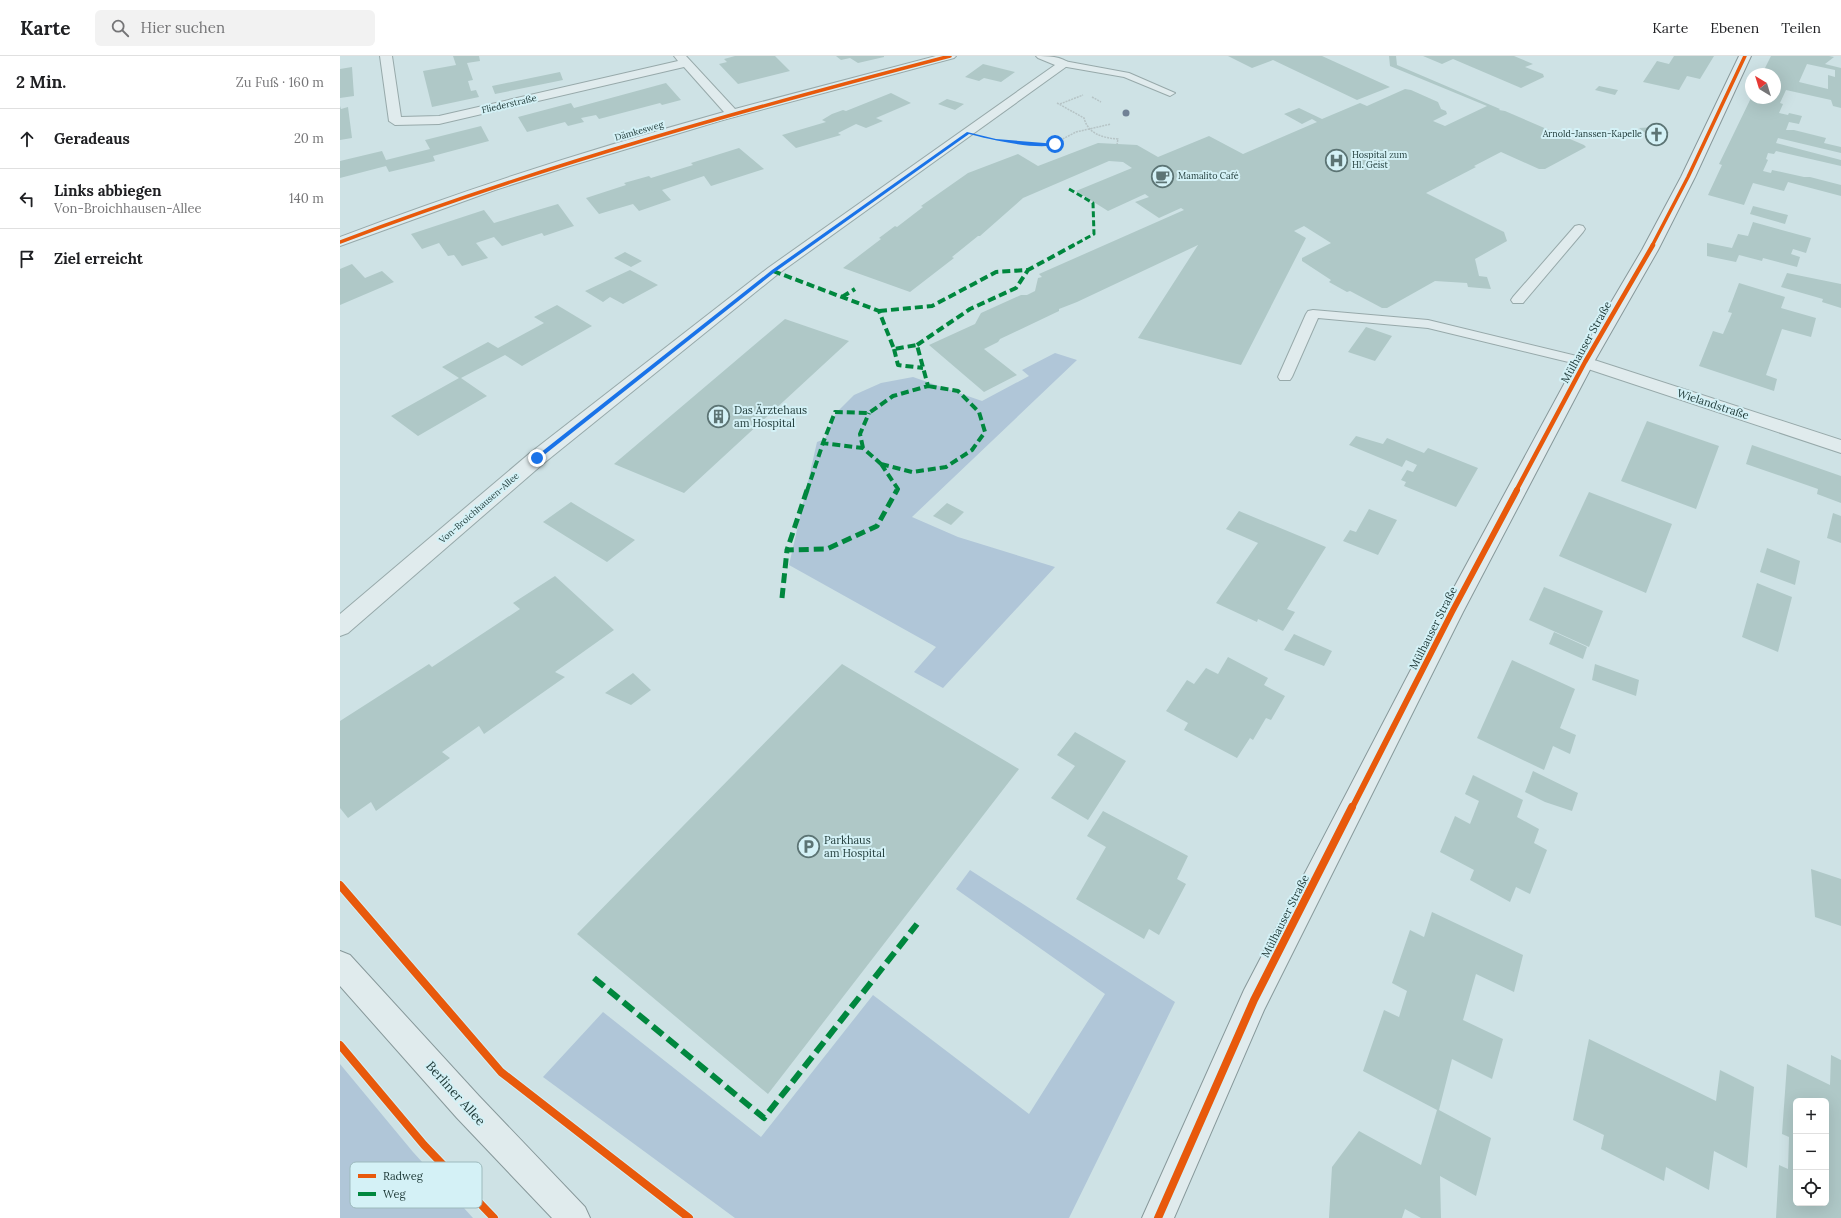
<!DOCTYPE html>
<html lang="de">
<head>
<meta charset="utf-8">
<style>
  :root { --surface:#fff; --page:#f2f2f2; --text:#202124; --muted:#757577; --line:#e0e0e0 }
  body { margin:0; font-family:Lora,serif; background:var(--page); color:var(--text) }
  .controls { position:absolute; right:12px; bottom:12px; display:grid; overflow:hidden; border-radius:6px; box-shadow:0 4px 16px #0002 }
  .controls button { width:36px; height:36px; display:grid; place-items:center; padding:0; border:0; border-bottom:1px solid var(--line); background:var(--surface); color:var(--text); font:20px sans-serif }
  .compass { position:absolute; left:1405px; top:12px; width:36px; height:36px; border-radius:50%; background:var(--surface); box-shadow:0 4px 16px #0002; rotate:322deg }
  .stop { position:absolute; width:12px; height:12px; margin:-9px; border:3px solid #1a73e8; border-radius:50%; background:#fff }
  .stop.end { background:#1a73e8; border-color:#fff; box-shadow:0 1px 4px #0008 }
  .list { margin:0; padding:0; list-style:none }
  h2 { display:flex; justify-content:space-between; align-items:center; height:52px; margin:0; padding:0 16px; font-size:17px }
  h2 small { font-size:13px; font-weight:400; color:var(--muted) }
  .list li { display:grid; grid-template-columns:26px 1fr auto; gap:12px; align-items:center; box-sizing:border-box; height:60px; padding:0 16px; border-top:1px solid var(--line) }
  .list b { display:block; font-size:15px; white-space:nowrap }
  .list p { margin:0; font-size:13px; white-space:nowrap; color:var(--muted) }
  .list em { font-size:13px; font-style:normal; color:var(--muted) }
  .icon { flex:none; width:22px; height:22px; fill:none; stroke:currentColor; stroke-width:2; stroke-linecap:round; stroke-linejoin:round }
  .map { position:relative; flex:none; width:1501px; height:1162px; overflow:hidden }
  header { display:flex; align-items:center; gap:24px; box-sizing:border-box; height:56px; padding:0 20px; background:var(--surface); border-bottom:1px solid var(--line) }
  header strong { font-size:19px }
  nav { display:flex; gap:22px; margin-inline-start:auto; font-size:14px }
  .search { width:280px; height:36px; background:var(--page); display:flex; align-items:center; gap:10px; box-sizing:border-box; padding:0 14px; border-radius:6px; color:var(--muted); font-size:15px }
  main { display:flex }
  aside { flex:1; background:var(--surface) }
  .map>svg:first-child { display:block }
  .green { fill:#b0c6d8 }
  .building { fill:#afc8c7; fill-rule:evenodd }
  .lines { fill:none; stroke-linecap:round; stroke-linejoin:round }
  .lane-casing { stroke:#97a9aa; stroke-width:2 }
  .street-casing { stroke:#97a9aa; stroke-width:2 }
  .secondary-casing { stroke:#87989a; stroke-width:2 }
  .path { stroke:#b6c4c6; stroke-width:1.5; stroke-dasharray:2 1; stroke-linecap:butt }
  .lane { fill:#e0ebed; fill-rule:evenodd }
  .street { fill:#e0ebed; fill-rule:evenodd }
  .secondary { fill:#e0ebed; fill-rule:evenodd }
  .quiet-far3 { stroke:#00873e; stroke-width:3; stroke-dasharray:6 3; stroke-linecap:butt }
  .quiet-far2 { stroke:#00873e; stroke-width:4; stroke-dasharray:8 4; stroke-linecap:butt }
  .quiet-far1 { stroke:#00873e; stroke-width:5; stroke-dasharray:10 5; stroke-linecap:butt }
  .quiet { stroke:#00873e; stroke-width:6; stroke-dasharray:13 6; stroke-linecap:butt }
  .cycleway-far3-casing { stroke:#d4f1f6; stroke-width:5 }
  .cycleway-far2-casing { stroke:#d4f1f6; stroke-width:6 }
  .cycleway-far1-casing { stroke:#d4f1f6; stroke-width:8 }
  .cycleway-casing { stroke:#d4f1f6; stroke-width:10 }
  .cycleway-far3 { stroke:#e8590c; stroke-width:3.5 }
  .cycleway-far2 { stroke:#e8590c; stroke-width:4.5 }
  .cycleway-far1 { stroke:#e8590c; stroke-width:6 }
  .cycleway { stroke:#e8590c; stroke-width:8 }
  .tree { fill:#718296 }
  .route { fill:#1a73e8 }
  .labels { text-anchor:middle; stroke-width:4; stroke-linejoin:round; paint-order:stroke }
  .far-street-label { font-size:9px; fill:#1e3937; stroke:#d4f1f6 }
  .far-poi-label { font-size:9px; fill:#1e3937; stroke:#d4f1f6; text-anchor:start }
  .street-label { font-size:11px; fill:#1e3937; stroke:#d4f1f6 }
  .poi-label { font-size:11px; fill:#1e3937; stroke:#d4f1f6; text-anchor:start }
  .near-street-label { font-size:13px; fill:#1e3937; stroke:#d4f1f6 }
  .key { fill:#d4f1f6; stroke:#9dbabd; stroke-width:1 }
  .key-label { font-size:11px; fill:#1e3937 }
</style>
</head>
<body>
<header>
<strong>Karte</strong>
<div class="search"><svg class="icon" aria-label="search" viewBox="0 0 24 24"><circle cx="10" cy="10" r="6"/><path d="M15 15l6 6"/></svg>Hier suchen</div>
<nav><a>Karte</a><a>Ebenen</a><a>Teilen</a></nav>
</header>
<main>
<aside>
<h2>2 Min.<small>Zu Fuß · 160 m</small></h2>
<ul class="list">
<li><svg class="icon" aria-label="ahead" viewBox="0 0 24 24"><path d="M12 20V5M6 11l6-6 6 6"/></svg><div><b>Geradeaus</b></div><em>20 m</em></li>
<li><svg class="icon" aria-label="left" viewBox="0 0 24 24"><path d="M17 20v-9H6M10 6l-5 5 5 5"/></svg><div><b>Links abbiegen</b><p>Von-Broichhausen-Allee</p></div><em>140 m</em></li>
<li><svg class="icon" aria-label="arrive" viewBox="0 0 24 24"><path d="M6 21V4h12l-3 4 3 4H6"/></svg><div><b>Ziel erreicht</b></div></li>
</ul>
</aside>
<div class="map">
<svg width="1501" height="1162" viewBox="0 0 1501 1162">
  <rect width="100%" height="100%" fill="#cee2e5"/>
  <path class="green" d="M715,297L737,304L572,461L618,481L715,511L603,632L574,616L596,591L449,509L477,386L485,383L496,357L514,339L541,327L573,321L642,345L689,320L682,314Z
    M630,814L835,946L729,1162H395L203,1021L263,956L421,1081L533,939L689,1058L765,938L616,833Z
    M0,1008L73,1096L133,1162H0Z"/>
  <path class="building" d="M113,0H139L140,5L127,7L133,24L128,25L131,35L136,34L139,41L92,51L83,15L116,9Z
    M395,0H435L450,15L398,28L379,8L387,6L384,3Z
    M496,0H544V1L518,7L510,2L501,4Z
    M888,0H982L1050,31L1017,44L933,4L912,12Z
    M1049,0H1056L1057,9L1160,53L1159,54L1165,55L1244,89L1246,91L1205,113H1199L1161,96L1134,110L1136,111L1086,137L1164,176L1167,185L1135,203L1139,220L1147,221L1151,233L1128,231L1127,227L1095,225L1047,252H1042L1010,235L1007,236L989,226L991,224L962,205V202L991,187L964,170L954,175L966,182L901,309L798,282L858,189L737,246L719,253V255L660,283L658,286L644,293L677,319L644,336L589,289L635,268L641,257L681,239H687L695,235L698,222L702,221L699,218L844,154L841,152L819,162L795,146L809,141L805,138L768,155L736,135L792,112L783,106L769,105L683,142L640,180H638L612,201L614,202L570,236L503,212L541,183L539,182L555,170L557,171L583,151L581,150L628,117L678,98L698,110L758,87L797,89L818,101L869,80L903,98L977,66L972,63L962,68L944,58L959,52L982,63L1020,47L1027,50L1065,33L1071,34L1098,46L1101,53L1106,55L1107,58L1093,65L1105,70L1147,50L1050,10Z
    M1083,0H1174L1193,8L1185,11L1203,18L1204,21L1181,32L1113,3L1102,8Z
    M1334,0H1374L1360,23L1347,20L1339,34L1303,26L1317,5L1329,8Z
    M1431,0H1489L1494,1L1485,8L1501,12V52L1493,50L1491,44L1446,34L1440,47L1443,48L1439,57L1448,59L1449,57L1462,60L1459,68L1449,66L1446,74H1454L1486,82L1484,87L1501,91V97L1438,82L1436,87L1501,104V110L1436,95L1434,98L1428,97L1426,103L1428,104L1423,115L1431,117L1432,114L1464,121H1470L1501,129V140L1448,126L1444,135L1413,127L1404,149L1368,139L1382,109L1379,108L1411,42H1435V18H1422ZM1467,8L1495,14V21L1488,19V33L1459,26Z
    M643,8L675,16L661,26L644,22L639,25L625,21Z
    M12,11L14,40L0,42V13Z
    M220,16L223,24L155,38L152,30Z
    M326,27L341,44L322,49L320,47L259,63L256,59L241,62L244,66L228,70L225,66L187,76L178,61L231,47L234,52Z
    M1259,30L1278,34L1275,39L1255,34Z
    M551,37L571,47L536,62L543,65L526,72L516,68L498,77L501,79L456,92L442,79L486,66L482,64L492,58L503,54L506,55Z
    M607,43L624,48L615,54L598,48Z
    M0,50L1,53L8,51L12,82L0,84Z
    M141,70L149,85L93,100L95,105L49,116L46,110L0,122V105L42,95L46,104L90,93L85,84Z
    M1315,71L1319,74L1329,76L1326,82L1309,80L1299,72Z
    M399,92L424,113L371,130L364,120L322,134L331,144L299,155L293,148L259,158L246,142L286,129L284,127L309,120L311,122L353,109L351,107Z
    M218,148L234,170L204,180L202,177L162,190L154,181L136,187L148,202L122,210L114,199L108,200L99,187L82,193L71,178L144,154L154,167Z
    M1413,150L1448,159L1445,168L1410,158Z
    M1413,166L1471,182L1466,197L1453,193L1451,198L1460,201L1457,211L1423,202L1422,205L1399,199L1396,206L1367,200V187L1392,192L1398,178L1408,180Z
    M285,196L302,205L291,211L274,202Z
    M12,208L25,222L42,215L54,226L0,249V213Z
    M290,214L318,229L283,248L270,241L263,246L245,235Z
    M1447,217L1501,228V252L1482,246L1483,243L1441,231Z
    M1399,227L1445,241L1441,252L1476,262L1471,281L1442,273L1426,319L1437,323L1434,335L1359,310L1373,275L1383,278L1392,257L1388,256Z
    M217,249L252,270L182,310L165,299L121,322L147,340L78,380L51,360L119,322L102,311L148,286L158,292L204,267L194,261Z
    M445,263L509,285L344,437L274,408Z
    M1026,271L1052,280L1035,305L1008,296Z
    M1307,365L1379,390L1356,453L1281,425Z
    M1016,380L1043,388L1047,382L1084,397L1088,392L1138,412L1116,451L1064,430L1066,426L1061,424L1067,414L1073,416L1077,409L1066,404L1062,411L1009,389Z
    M1412,389L1501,420V447L1477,438L1478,433L1406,408Z
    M1249,436L1332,468L1306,537L1219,500Z
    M231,446L249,457L295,484L267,506L203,466Z
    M607,447L624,456L611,469L593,460Z
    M1029,453L1057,464L1038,499L1003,485L1010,474L1016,476Z
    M899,455L986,491L947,553L955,556L943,575L918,563L917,566L876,547L918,487L886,473Z
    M1493,457L1501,460V487L1487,482Z
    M1427,492L1460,505L1455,529L1420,516Z
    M215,520L274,574L215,616L225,621L144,678L139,670L102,696L110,702L36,755L31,746L8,762L0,752V665L89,608L92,611L180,553L173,547Z
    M1417,527L1452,541L1438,596L1402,581Z
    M1204,531L1263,555L1249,591L1189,564Z
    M1214,576L1247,591L1243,603L1209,588Z
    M954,578L992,595L984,610L944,594Z
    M888,601L928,622L924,629L945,640L931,664L926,662L913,684L910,682L897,702L844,674L848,667L826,655L847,624L854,628L866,612L878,618Z
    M1172,604L1235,633L1220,672L1236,679L1230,698L1213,690L1204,714L1137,682Z
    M502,608L679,713L428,1038L237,878Z
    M1255,608L1299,624L1296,640L1252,624Z
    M293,617L311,634L291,649L265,637Z
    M735,676L786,705L748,764L711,742L735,710L717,699Z
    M1193,715L1238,737L1232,755L1205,746L1185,736Z
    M1133,719L1183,744L1177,761L1199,773L1194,787L1207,794L1190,838L1176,831L1170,846L1130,824L1134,814L1100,796L1115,760L1130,768L1139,745L1125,738Z
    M763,755L848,800L837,823L846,828L819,879L809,873L804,883L736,843L766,791L747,780Z
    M1471,813L1501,823V870L1475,861Z
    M1092,856L1183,899L1174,936L1136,918L1123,964L1163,983L1152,1023L1112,1003L1099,1054L1151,1082L1136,1140L1100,1120L1101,1162H1081L1065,1153L1062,1162H989L992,1111L1019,1075L1081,1109L1097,1054L1023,1015L1044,954L1059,961L1067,935L1052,927L1070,874L1084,881Z
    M1249,983L1376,1045L1380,1014L1414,1031L1407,1112L1374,1095L1369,1134L1326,1111L1324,1125L1261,1093L1264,1079L1233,1064Z
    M1491,999L1501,1004V1162H1436L1439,1109L1448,1113L1449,1081L1442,1078L1447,1008L1490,1029ZM1456,1045H1486V1147H1456Z"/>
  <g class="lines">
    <defs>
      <path id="lane" d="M724,5L789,17L835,37L830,40L784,21L721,10L719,8L721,6Z
        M1239,169L1243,170L1245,173L1243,176L1183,247H1173L1171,244L1173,241L1235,170Z
        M973,254L1088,264L1245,302L1250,303L1252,306L1250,309L1245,310L1088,272L978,262L952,321L950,324H940L938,321L966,258L968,255Z"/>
      <path id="street" d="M40,0H52L61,61L99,60L338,5L334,0H346L395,53L596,0H616L614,2L383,64L230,110L155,134L0,190V181C126,133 254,92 384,56L344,11L99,68L55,69L49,65Z
        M696,0C707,0 722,0 730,8L438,218L204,407L8,577L0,580V558L190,397L428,212L715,9L698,2Z
        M1245,301L1501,384V397L1239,310L1236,306L1239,302Z"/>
      <path id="secondary" d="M1399,0H1411L1355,121L1318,194L1254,306L1123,556L924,954L834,1162H802L904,934L1104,550L1236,306L1302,194L1341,121Z
        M0,895L10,899L139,1040L245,1151L250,1162H212L117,1062L0,930Z"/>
    </defs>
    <use href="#lane" class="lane-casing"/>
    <use href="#street" class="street-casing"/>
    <use href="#secondary" class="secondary-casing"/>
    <path class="path" d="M752,41L761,46
      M717,47L744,62C748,78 763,82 778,83L777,88
      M720,48L743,39
      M664,85L704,89L715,87L736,76L771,68"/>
    <use href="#lane" class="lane"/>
    <use href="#street" class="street"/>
    <use href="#secondary" class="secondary"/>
    <path class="quiet-far3" d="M729,133L753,147L754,178L732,190"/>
    <path class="quiet-far2" d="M433,215L539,255L554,293L577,289L588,330L553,340L529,357L495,356L483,387
      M502,241L515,233
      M539,255L592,250L656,216L688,214L734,189
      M577,289L630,253L676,232L688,214
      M554,293L558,309L583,312
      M523,392L520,378L529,357
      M541,408L572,416L606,411L632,394L645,376L639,356L618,335L588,330
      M541,408L558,433L557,435
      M467,435L483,387L523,392L541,408"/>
    <path class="quiet-far1" d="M467,434L447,494L487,493L537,470L557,434
      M442,542L447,494"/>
    <path class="quiet" d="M254,922L424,1062L577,868"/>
    <defs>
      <path id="cycleway-far3" d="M0,186C200,110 403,54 610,0
        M1312,190L1348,121L1405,0"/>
      <path id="cycleway-far2" d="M1176,435L1245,306L1313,189"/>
      <path id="cycleway-far1" d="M1012,752L1112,556L1177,434"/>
      <path id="cycleway" d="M0,829L161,1016L349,1162
        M0,989L84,1089L154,1162
        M818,1162L914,944L1012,751"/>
    </defs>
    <use href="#cycleway-far3" class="cycleway-far3-casing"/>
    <use href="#cycleway-far2" class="cycleway-far2-casing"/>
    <use href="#cycleway-far1" class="cycleway-far1-casing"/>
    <use href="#cycleway" class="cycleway-casing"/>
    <use href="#cycleway-far3" class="cycleway-far3"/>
    <use href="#cycleway-far2" class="cycleway-far2"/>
    <use href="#cycleway-far1" class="cycleway-far1"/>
    <use href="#cycleway" class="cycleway"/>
  </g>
  <circle class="tree" cx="786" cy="57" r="3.5"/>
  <path class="route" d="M627,76L656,83L717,88C700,95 647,83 629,78L435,216L199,403H195V401L432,214Z"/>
  <defs>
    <symbol id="church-ring" viewBox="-11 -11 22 22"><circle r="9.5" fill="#d4f1f6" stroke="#5c7474" stroke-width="1.5"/><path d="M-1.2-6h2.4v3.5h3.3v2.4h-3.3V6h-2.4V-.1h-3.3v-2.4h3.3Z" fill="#5c7474"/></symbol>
    <symbol id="hospital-ring" viewBox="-11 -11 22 22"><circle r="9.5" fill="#d4f1f6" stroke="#5c7474" stroke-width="1.5"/><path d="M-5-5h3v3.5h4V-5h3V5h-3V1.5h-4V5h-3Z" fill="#5c7474"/></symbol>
    <symbol id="cafe-ring" viewBox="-11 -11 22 22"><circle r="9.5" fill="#d4f1f6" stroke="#5c7474" stroke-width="1.5"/><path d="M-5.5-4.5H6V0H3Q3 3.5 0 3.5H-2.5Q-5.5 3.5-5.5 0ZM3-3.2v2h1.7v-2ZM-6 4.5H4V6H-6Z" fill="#5c7474"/></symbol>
    <symbol id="building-ring" viewBox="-11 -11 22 22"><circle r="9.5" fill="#d4f1f6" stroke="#5c7474" stroke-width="1.5"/><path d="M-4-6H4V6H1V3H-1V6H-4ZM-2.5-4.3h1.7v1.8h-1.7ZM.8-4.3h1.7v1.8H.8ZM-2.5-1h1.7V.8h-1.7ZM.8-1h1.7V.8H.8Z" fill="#5c7474"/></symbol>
    <symbol id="parking-ring" viewBox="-11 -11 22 22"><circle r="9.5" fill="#d4f1f6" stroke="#5c7474" stroke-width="1.5"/><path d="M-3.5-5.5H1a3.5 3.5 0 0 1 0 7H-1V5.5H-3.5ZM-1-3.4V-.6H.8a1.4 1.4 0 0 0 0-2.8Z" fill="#5c7474"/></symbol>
  </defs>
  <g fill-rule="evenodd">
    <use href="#church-ring" x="1304" y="66" width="25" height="25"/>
    <use href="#hospital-ring" x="984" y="92" width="25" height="25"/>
    <use href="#cafe-ring" x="810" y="108" width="25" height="25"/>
    <use href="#building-ring" x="366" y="348" width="25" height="25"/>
    <use href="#parking-ring" x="456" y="778" width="25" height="25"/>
  </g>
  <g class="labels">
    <g class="far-street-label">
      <text transform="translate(169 48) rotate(-13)" y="3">Fliederstraße</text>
      <text transform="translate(299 75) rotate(-16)" y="3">Dämkesweg</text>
      <text transform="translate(139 452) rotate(-41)" y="3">Von-Broichhausen-Allee</text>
    </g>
    <g class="far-poi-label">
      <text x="1302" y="81" text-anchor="end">Arnold-Janssen-Kapelle</text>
      <text x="1012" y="102">Hospital zum<tspan x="1012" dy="10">Hl. Geist</tspan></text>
      <text x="838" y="123">Mamalito Café</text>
    </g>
    <g class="street-label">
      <text transform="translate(1246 286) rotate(-61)" y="4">Mülhauser Straße</text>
      <text transform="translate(1373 348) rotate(18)" y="4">Wielandstraße</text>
      <text transform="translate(1093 572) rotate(-63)" y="4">Mülhauser Straße</text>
      <text transform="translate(945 860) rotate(-63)" y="4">Mülhauser Straße</text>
    </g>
    <g class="poi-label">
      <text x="394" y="358">Das Ärztehaus<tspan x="394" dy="13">am Hospital</tspan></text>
      <text x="484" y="788">Parkhaus<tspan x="484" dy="13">am Hospital</tspan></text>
    </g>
    <g class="near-street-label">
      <text transform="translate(116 1037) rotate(48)" y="5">Berliner Allee</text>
    </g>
  </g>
  <rect x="10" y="1106" width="132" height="46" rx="6" class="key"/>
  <rect x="18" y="1118" width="18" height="4" fill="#e8590c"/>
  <rect x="18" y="1136" width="18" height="4" fill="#00873e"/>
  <g class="key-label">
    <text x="43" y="1124">Radweg</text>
    <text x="43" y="1142">Weg</text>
  </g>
</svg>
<div class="controls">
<button>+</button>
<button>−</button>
<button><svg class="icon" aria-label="locate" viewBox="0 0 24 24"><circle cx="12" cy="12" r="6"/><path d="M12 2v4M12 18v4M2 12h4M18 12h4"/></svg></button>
</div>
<svg class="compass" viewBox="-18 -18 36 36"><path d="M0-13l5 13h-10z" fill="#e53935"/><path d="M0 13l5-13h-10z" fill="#757577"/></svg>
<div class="stop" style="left:715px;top:88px"></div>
<div class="stop end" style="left:197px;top:402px"></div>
</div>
</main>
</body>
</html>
